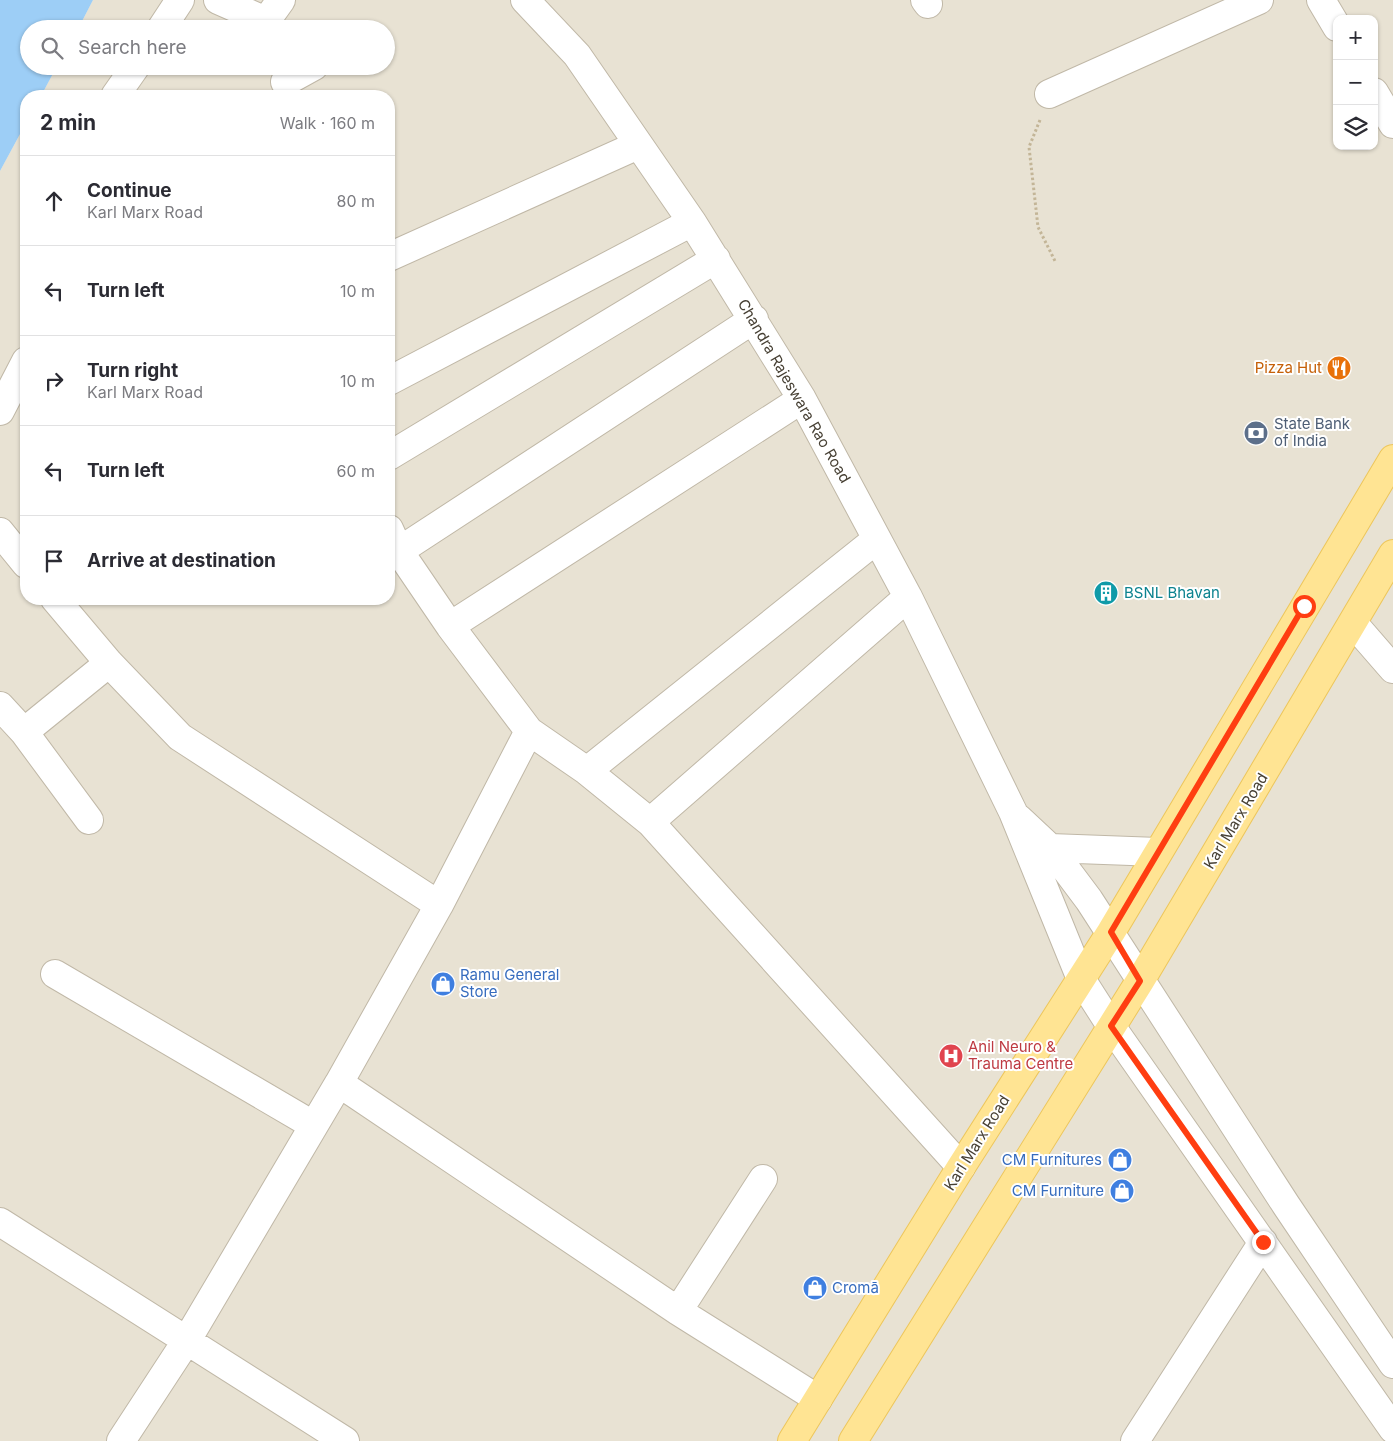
<!DOCTYPE html>
<html lang="en">
<head>
<meta charset="utf-8">
<style>
  :root { --surface:#fff; --page:#f7f7f7; --text:#2b2b33; --muted:#7c7c81; --line:#e1e1e2 }
  body { margin:0; font-family:Inter,sans-serif; background:var(--page); color:var(--text) }
  .controls { position:absolute; right:15px; top:15px; display:grid; overflow:hidden; border-radius:10px; box-shadow:0 1px 4px #0004 }
  .controls button { width:45px; height:45px; display:grid; place-items:center; padding:0; border:0; border-bottom:1px solid var(--line); background:var(--surface); color:var(--text); font:25px sans-serif }
  .stop { position:absolute; width:15px; height:15px; margin:-11px; border:4px solid #ff3e11; border-radius:50%; background:#fff }
  .stop.end { background:#ff3e11; border-color:#fff; box-shadow:0 1px 5px #0008 }
  .list { margin:0; padding:0; list-style:none }
  h2 { display:flex; justify-content:space-between; align-items:center; height:65px; margin:0; padding:0 20px; font-size:21px }
  h2 small { font-size:16px; font-weight:400; color:var(--muted) }
  .list li { display:grid; grid-template-columns:32px 1fr auto; gap:15px; align-items:center; box-sizing:border-box; height:90px; padding:0 20px; border-top:1px solid var(--line) }
  .list b { display:block; font-size:19px; white-space:nowrap }
  .list p { margin:0; font-size:16px; white-space:nowrap; color:var(--muted) }
  .list em { font-size:16px; font-style:normal; color:var(--muted) }
  .icon { flex:none; width:28px; height:28px; fill:none; stroke:currentColor; stroke-width:2; stroke-linecap:round; stroke-linejoin:round }
  .map { position:relative; flex:none; width:1393px; height:1441px; overflow:hidden }
  .search { position:absolute; background:var(--surface); box-shadow:0 1px 4px #0004; left:20px; top:20px; width:375px; height:55px; display:flex; align-items:center; gap:12px; box-sizing:border-box; padding:0 18px; border-radius:28px; color:var(--muted); font-size:19px }
  .panel { position:absolute; background:var(--surface); box-shadow:0 1px 4px #0004; left:20px; top:90px; width:375px; height:515px; border-radius:20px }
  .map>svg:first-child { display:block }
  .residential { fill:#e8e2d3; fill-rule:evenodd }
  .water { fill:#9dcef6 }
  .lines { fill:none; stroke-linecap:round; stroke-linejoin:round }
  .minor-casing { stroke:#c0b8a7; stroke-width:30 }
  .major-casing { stroke:#edc65b; stroke-width:30 }
  .path { stroke:#c3b597; stroke-width:3; stroke-dasharray:2.5 2.5; stroke-linecap:butt }
  .minor { stroke:#fff; stroke-width:28 }
  .major { stroke:#ffe493; stroke-width:28 }
  .route { stroke:#ff3e11; stroke-width:6 }
  .labels { text-anchor:middle; stroke-width:4; stroke-linejoin:round; paint-order:stroke }
  .food-label { font-size:15px; fill:#c56008; stroke:#fff; text-anchor:end }
  .street-label { font-size:15px; fill:#474034; stroke:#fff }
  .service-label { font-size:15px; fill:#4e5e75; stroke:#fff; text-anchor:start }
  .culture-label { font-size:15px; fill:#0d838f; stroke:#fff; text-anchor:start }
  .shop-label { font-size:15px; fill:#366cbe; stroke:#fff; text-anchor:start }
  .health-label { font-size:15px; fill:#be3a42; stroke:#fff; text-anchor:start }
</style>
</head>
<body>
<div class="map">
<svg width="1393" height="1441" viewBox="0 0 1393 1441">
  <rect width="100%" height="100%" fill="#f4f0e5"/>
  <path class="residential" d="M93,0H1393V1441H0V171L26,123V599H389V96H41L57,66H386V29H78ZM1337,19H1374V146H1337Z"/>
  <path class="water" d="M0,0H93L78,29H29V66H57L41,96H26V123L0,171Z"/>
  <g class="lines">
    <defs>
      <path id="minor" d="M218,0L266,21L268,29
        M525,0L577,55L692,222L802,399L908,597L1013,812L1081,979L1111,1026L1393,1429
        M925,0L928,4
        M1321,0L1337,27
        M266,21L281,0
        M161,29L180,0
        M285,82L314,66
        M1374,92L1393,124
        M1049,94L1259,0
        M115,96L136,66
        M389,257L638,145
        M389,381L692,222
        M0,411L26,361
        M389,456L716,259
        M389,529L399,551L450,626L529,731
        M0,532L26,564
        M399,551L754,319
        M55,599L109,663L180,737L439,905
        M1353,623L1393,669
        M450,626L802,399
        M0,706L24,732L89,820
        M24,732L109,663
        M587,771L877,539
        M1019,819L1050,848L1089,900L1286,1205L1393,1364
        M650,822L908,597
        M1050,848L1158,852
        M55,974L313,1125
        M339,1083L678,1311L818,1399
        M0,1222L345,1441
        M678,1311L763,1179
        M121,1441L187,1340L339,1083L439,905L529,731L587,771L650,822L961,1167
        M1135,1441L1263,1242"/>
      <path id="major" d="M792,1441L961,1167L1111,932L1393,459
        M853,1441L1140,981L1393,554"/>
    </defs>
    <use href="#minor" class="minor-casing"/>
    <use href="#major" class="major-casing"/>
    <path class="path" d="M1040,120L1029,147L1038,227L1056,263"/>
    <use href="#minor" class="minor"/>
    <use href="#major" class="major"/>
  </g>
  <g class="lines">
    <path class="route" d="M1263,1242L1111,1026L1140,981L1111,932L1304,606"/>
  </g>
  <defs>
    <symbol id="restaurant-disc" viewBox="-11 -11 22 22"><circle r="9.5" fill="#e8710a" stroke="#fff"/><path d="M-5-6h1v4h1v-4h1v4h1v-4h1v5L-1.5 .5V6h-2V.5L-5-1ZM5-6V6H3V1.5H1.5Q1.5-4 5-6Z" fill="#fff"/></symbol>
    <symbol id="bank-disc" viewBox="-11 -11 22 22"><circle r="9.5" fill="#5c6f8a" stroke="#fff"/><path d="M-6-4H6V4H-6ZM0-2.3a2.3 2.3 0 1 0 0 4.6a2.3 2.3 0 1 0 0-4.6Z" fill="#fff"/></symbol>
    <symbol id="building-disc" viewBox="-11 -11 22 22"><circle r="9.5" fill="#0f9aa8" stroke="#fff"/><path d="M-4-6H4V6H1V3H-1V6H-4ZM-2.5-4.3h1.7v1.8h-1.7ZM.8-4.3h1.7v1.8H.8ZM-2.5-1h1.7V.8h-1.7ZM.8-1h1.7V.8H.8Z" fill="#fff"/></symbol>
    <symbol id="shop-disc" viewBox="-11 -11 22 22"><circle r="9.5" fill="#3f7fe0" stroke="#fff"/><path d="M-5-2.5h2.3a2.7 3.5 0 0 1 5.4 0H5L5.5 6h-11ZM-1.5-2.5h3a1.5 2.3 0 0 0-3 0Z" fill="#fff"/></symbol>
    <symbol id="hospital-disc" viewBox="-11 -11 22 22"><circle r="9.5" fill="#e0444e" stroke="#fff"/><path d="M-5-5h3v3.5h4V-5h3V5h-3V1.5h-4V5h-3Z" fill="#fff"/></symbol>
  </defs>
  <g fill-rule="evenodd">
    <use href="#restaurant-disc" x="1325" y="354" width="28" height="28"/>
    <use href="#bank-disc" x="1242" y="419" width="28" height="28"/>
    <use href="#building-disc" x="1092" y="579" width="28" height="28"/>
    <use href="#shop-disc" x="429" y="970" width="28" height="28"/>
    <use href="#hospital-disc" x="937" y="1042" width="28" height="28"/>
    <use href="#shop-disc" x="1106" y="1146" width="28" height="28"/>
    <use href="#shop-disc" x="1108" y="1177" width="28" height="28"/>
    <use href="#shop-disc" x="801" y="1274" width="28" height="28"/>
  </g>
  <g class="labels">
    <g class="food-label">
      <text x="1322" y="373">Pizza Hut</text>
    </g>
    <g class="street-label">
      <text transform="translate(794 391) rotate(60)" y="5">Chandra Rajeswara Rao Road</text>
      <text transform="translate(1236 821) rotate(-59)" y="5">Karl Marx Road</text>
      <text transform="translate(977 1143) rotate(-58)" y="5">Karl Marx Road</text>
    </g>
    <g class="service-label">
      <text x="1274" y="429">State Bank<tspan x="1274" dy="17">of India</tspan></text>
    </g>
    <g class="culture-label">
      <text x="1124" y="598">BSNL Bhavan</text>
    </g>
    <g class="shop-label">
      <text x="460" y="980">Ramu General<tspan x="460" dy="17">Store</tspan></text>
      <text x="1102" y="1165" text-anchor="end">CM Furnitures</text>
      <text x="1104" y="1196" text-anchor="end">CM Furniture</text>
      <text x="832" y="1293">Cromā</text>
    </g>
    <g class="health-label">
      <text x="968" y="1052">Anil Neuro &amp;<tspan x="968" dy="17">Trauma Centre</tspan></text>
    </g>
  </g>
</svg>
<div class="controls">
<button>+</button>
<button>−</button>
<button><svg class="icon" aria-label="layers" viewBox="0 0 24 24"><path d="M12 4l9 5-9 5-9-5zM3 14l9 5 9-5"/></svg></button>
</div>
<div class="stop" style="left:1304px;top:606px"></div>
<div class="stop end" style="left:1263px;top:1242px"></div>
<div class="search"><svg class="icon" aria-label="search" viewBox="0 0 24 24"><circle cx="10" cy="10" r="6"/><path d="M15 15l6 6"/></svg>Search here</div>
<section class="panel">
<h2>2 min<small>Walk · 160 m</small></h2>
<ul class="list">
<li><svg class="icon" aria-label="ahead" viewBox="0 0 24 24"><path d="M12 20V5M6 11l6-6 6 6"/></svg><div><b>Continue</b><p>Karl Marx Road</p></div><em>80 m</em></li>
<li><svg class="icon" aria-label="left" viewBox="0 0 24 24"><path d="M17 20v-9H6M10 6l-5 5 5 5"/></svg><div><b>Turn left</b></div><em>10 m</em></li>
<li><svg class="icon" aria-label="right" viewBox="0 0 24 24"><path d="M7 20v-9h11M14 6l5 5-5 5"/></svg><div><b>Turn right</b><p>Karl Marx Road</p></div><em>10 m</em></li>
<li><svg class="icon" aria-label="left" viewBox="0 0 24 24"><path d="M17 20v-9H6M10 6l-5 5 5 5"/></svg><div><b>Turn left</b></div><em>60 m</em></li>
<li><svg class="icon" aria-label="arrive" viewBox="0 0 24 24"><path d="M6 21V4h12l-3 4 3 4H6"/></svg><div><b>Arrive at destination</b></div></li>
</ul>
</section>
</div>
</body>
</html>
